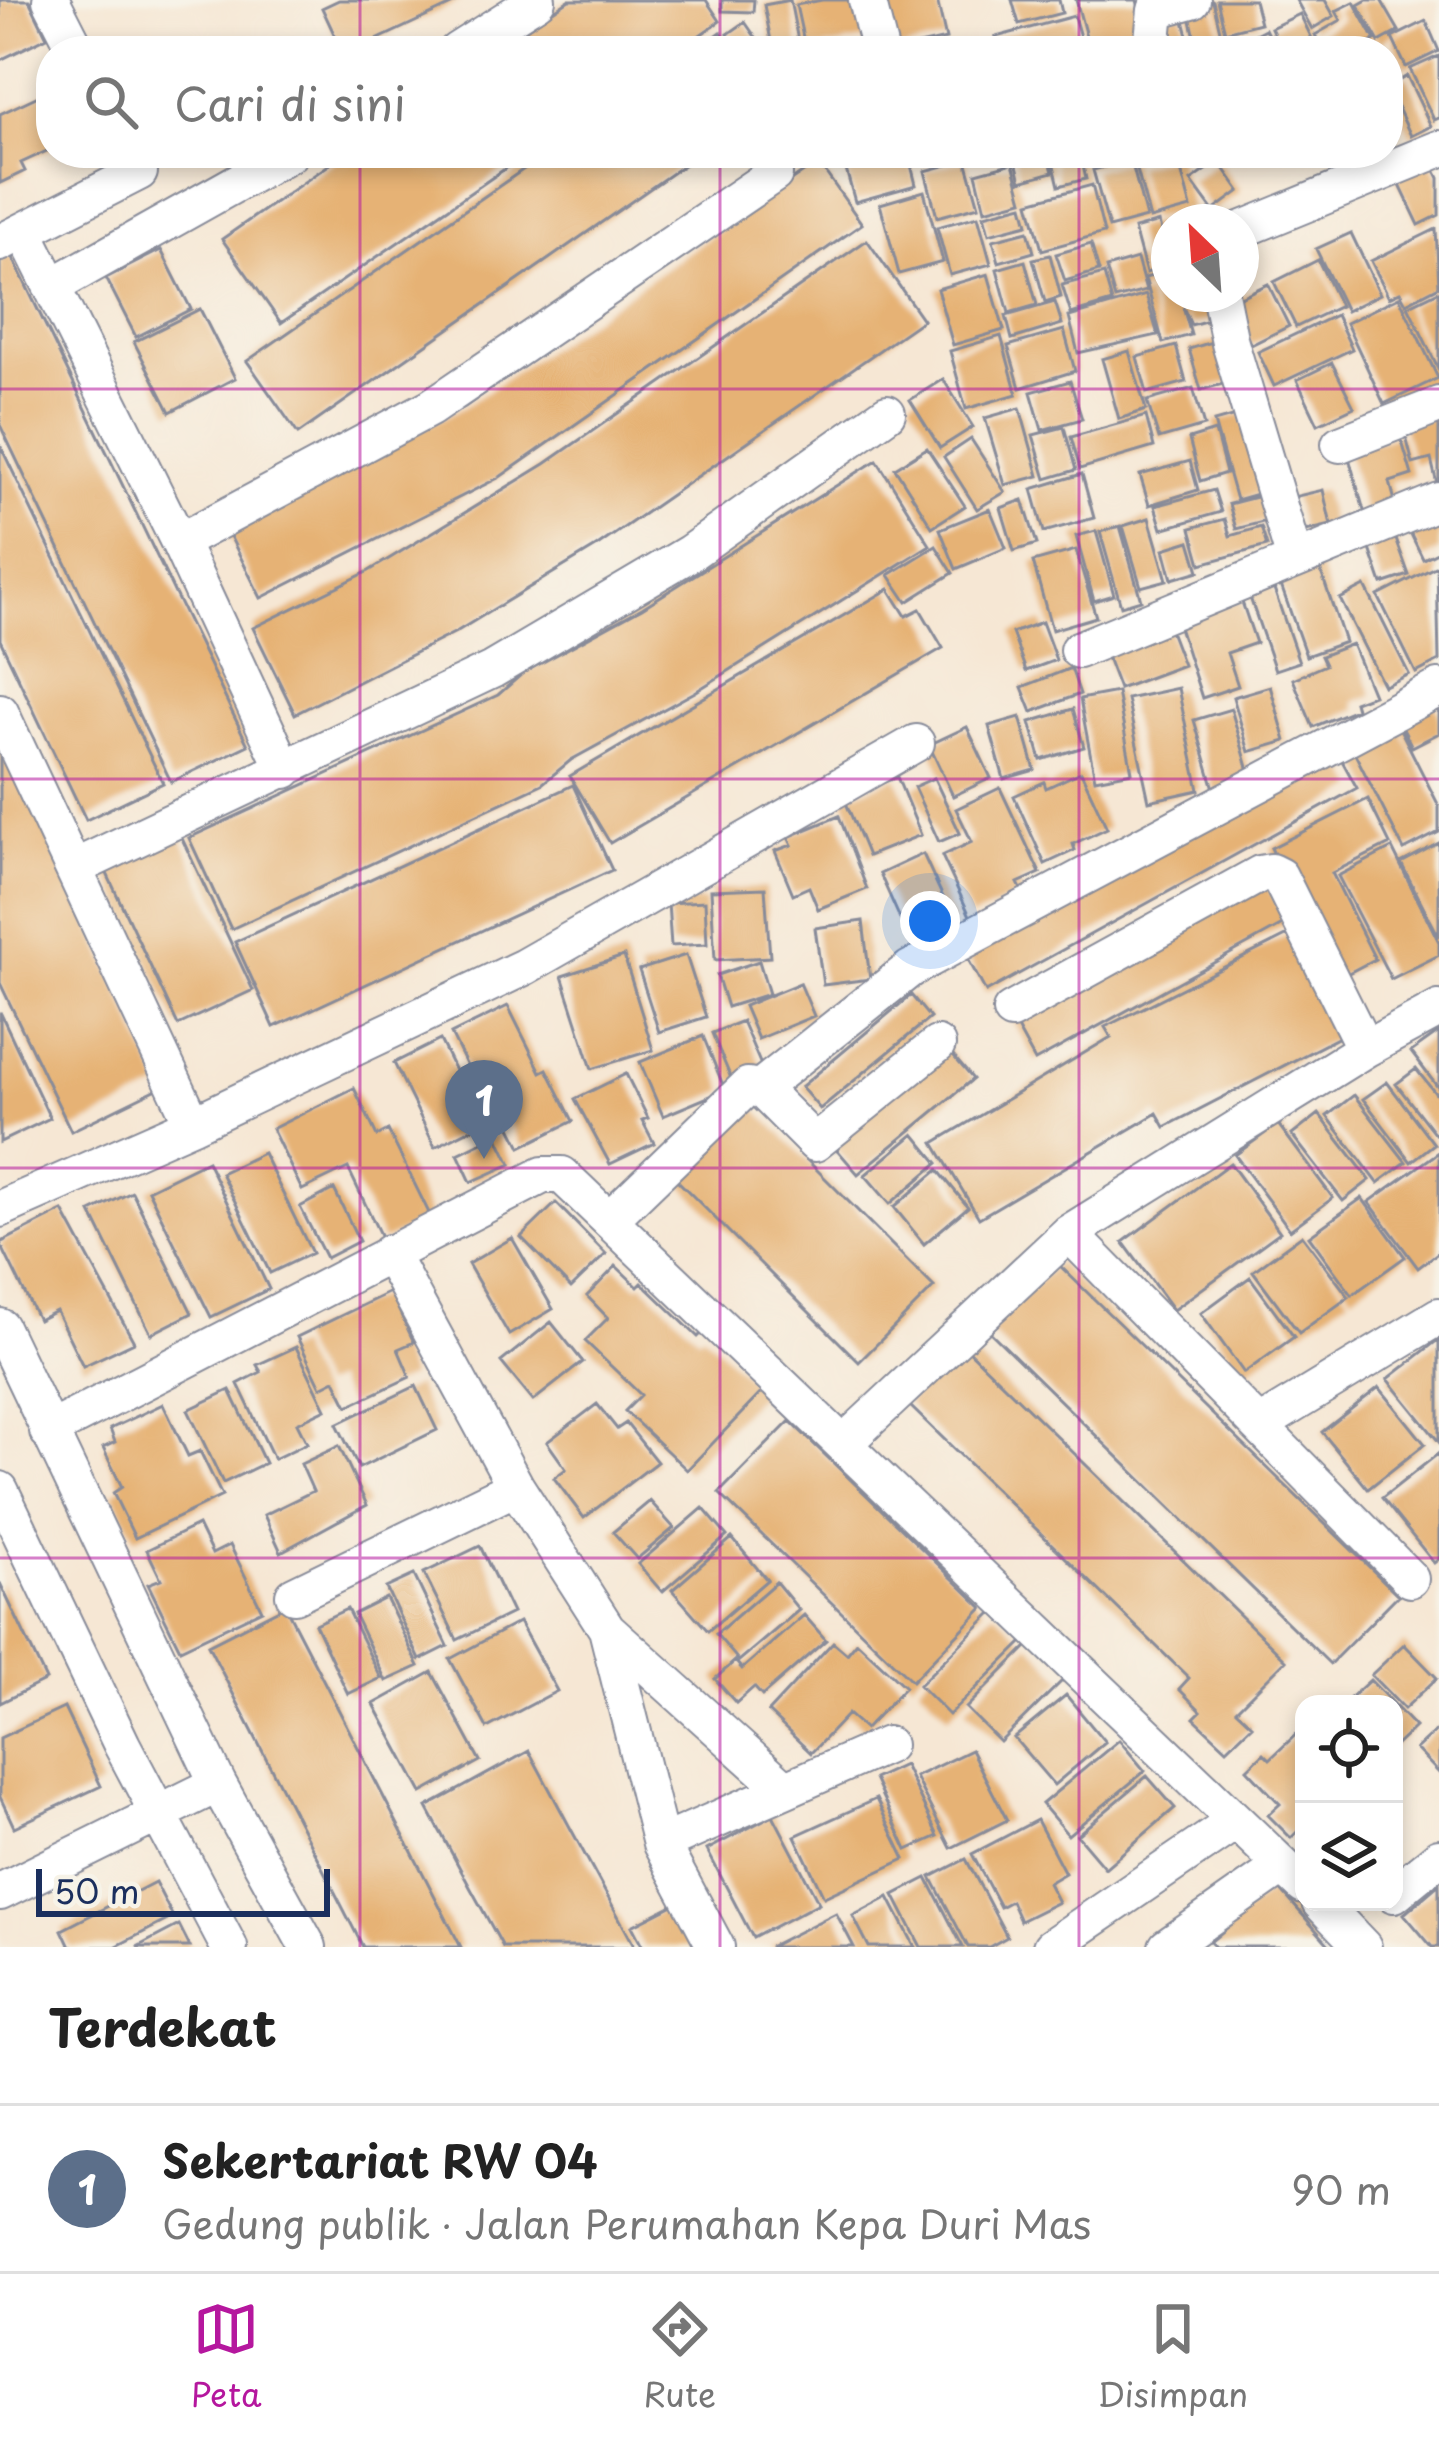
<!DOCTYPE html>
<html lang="id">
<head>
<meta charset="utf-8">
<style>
  :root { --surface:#fff; --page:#f6f6f6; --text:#222; --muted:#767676; --line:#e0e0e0; --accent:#b5179e }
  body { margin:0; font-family:"Playpen Sans",sans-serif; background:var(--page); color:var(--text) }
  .controls { position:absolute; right:36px; bottom:36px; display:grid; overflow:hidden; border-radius:24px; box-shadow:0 6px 18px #0003 }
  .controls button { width:108px; height:108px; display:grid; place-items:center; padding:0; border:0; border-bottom:3px solid var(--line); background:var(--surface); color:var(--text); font:60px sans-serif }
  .compass { position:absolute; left:1151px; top:204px; width:108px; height:108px; border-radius:50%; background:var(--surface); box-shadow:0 6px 18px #0003; rotate:335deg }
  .scale { position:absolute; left:36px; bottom:30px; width:294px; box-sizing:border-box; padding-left:12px; border:6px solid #1b2f5e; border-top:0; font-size:33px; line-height:42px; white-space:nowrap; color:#1b2f5e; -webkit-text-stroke:9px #f7f3e8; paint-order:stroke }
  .you { position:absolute; left:930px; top:921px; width:42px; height:42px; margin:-30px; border:9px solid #fff; border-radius:50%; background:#1a73e8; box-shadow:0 0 0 18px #1a73e833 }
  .badge { display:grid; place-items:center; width:78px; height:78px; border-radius:50%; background:var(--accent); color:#fff; font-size:39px; font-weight:700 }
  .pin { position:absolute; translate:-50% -99px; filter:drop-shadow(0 3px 6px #0008) }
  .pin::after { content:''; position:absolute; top:63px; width:42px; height:36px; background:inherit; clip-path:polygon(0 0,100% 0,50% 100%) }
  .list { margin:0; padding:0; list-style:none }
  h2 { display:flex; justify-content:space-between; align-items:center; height:156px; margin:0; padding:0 48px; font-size:51px }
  h2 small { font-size:39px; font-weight:400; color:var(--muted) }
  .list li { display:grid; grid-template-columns:78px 1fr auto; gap:36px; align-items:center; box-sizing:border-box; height:168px; padding:0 48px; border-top:3px solid var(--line) }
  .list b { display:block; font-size:45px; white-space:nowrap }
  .list p { margin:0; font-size:39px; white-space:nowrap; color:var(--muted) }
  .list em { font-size:39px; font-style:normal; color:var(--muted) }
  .icon { flex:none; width:66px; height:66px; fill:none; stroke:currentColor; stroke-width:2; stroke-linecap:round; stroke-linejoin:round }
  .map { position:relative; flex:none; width:1439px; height:1947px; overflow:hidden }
  .search { position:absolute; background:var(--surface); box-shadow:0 6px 18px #0003; left:36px; right:36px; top:36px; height:132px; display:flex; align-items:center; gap:30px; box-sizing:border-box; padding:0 42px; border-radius:48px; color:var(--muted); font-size:45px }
  .sheet { height:324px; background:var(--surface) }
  nav { display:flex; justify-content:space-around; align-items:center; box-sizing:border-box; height:168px; border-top:3px solid var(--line); background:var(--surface); font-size:33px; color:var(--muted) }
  nav a { display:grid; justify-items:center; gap:6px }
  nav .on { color:var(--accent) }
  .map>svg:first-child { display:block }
  .building { fill:#e6b274 }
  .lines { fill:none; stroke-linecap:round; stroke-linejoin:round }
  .street-casing { stroke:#888b99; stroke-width:40 }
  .street { stroke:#fff; stroke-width:36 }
  .grid { fill:none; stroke:#b5179e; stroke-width:3; stroke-opacity:0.55 }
</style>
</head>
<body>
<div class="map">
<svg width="1439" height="1947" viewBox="0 0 1439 1947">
  <rect width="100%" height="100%" fill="#f7f3e8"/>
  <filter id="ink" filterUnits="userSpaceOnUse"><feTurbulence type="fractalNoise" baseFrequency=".00833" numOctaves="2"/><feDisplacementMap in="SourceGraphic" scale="24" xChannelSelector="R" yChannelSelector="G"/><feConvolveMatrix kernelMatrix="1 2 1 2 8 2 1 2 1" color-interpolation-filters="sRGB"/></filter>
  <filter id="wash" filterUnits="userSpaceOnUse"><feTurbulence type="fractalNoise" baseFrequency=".004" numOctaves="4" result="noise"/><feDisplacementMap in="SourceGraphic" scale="48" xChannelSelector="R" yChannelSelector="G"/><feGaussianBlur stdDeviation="2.7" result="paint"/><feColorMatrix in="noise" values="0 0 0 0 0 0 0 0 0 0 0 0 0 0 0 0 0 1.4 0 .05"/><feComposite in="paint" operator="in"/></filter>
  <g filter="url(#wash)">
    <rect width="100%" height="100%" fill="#f6e7d4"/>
    <g id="blocks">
      <path class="building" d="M0,0H29L47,37L0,60Z
        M339,0H462L353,51H342L322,8Z
        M569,0H706L720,21L677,51H494Z
        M722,0H754L753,12L722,11Z
        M790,0L800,51H773L764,5Z
        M822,0H862L870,39L806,51L796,5Z
        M901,0H937L946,39L893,51L872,7Z
        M1012,0H1059L1062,13L1019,24Z
        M1076,0H1137L1148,46L1135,51H1090Z
        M1217,0H1254L1260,23L1225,32Z
        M1296,0H1325L1334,16L1312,29Z
        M1367,0H1381L1399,31L1379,42L1358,5Z
        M1213,1L1221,35L1196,42L1188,7Z
        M1354,2L1375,40L1355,51H1324L1315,35L1341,20L1336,11Z
        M1182,13L1192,51H1166L1157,19Z
        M1300,14L1318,51H1282L1271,28Z
        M1074,16L1084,51H1000L996,37Z
        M1426,21L1439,51L1406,67L1392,38Z
        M745,22L765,51H740L728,34Z
        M1265,29L1276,51H1244L1240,42Z
        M721,32L735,51H694Z
        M1439,56V118L1434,120L1410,69Z
        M1407,76L1431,126L1411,136L1388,87Z
        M51,90V149L21,163L25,171L0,183V114Z
        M346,153H528L281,323L222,239Z
        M547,153H701L298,434L247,361Z
        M893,153H908L916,185L855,202L845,166Z
        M1014,153H1048L1053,172L1021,181Z
        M1051,153H1080L1086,179L1059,186Z
        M1082,153H1124L1125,157L1086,167Z
        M1177,155L1191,208L1150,219L1136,166Z
        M966,160L979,206L937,217L925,171Z
        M1131,160L1146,218L1109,228L1093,170Z
        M1430,160L1439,178V215L1419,225L1396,177Z
        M1219,161L1240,191L1213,211L1191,181Z
        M818,162L862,224L500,477L261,598L226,528L465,407Z
        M1013,163L1023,200L985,210L976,173Z
        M1092,185L1104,233L1042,250L1029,202Z
        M924,191L943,262L899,274L880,204Z
        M1023,205L1028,224L989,234L984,215Z
        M978,216L991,264L950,275L937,227Z
        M1159,222L1169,266L1146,273L1134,229Z
        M1436,229L1439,286L1406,303L1400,292L1389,297L1371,261Z
        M1028,231L1034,252L999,262L993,240Z
        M1351,233L1380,294L1346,311L1316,249Z
        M867,240L923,320L596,547L456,632L295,714L253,628L369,571L545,464Z
        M1091,244L1099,271L1065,281L1056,254Z
        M161,250L191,309L136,337L106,278Z
        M11,254L248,745L171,782L0,425V259Z
        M1050,255L1061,297L1045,302L1033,259Z
        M1137,259L1146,291L1115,299L1106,268Z
        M1318,260L1340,306L1296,327L1274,282Z
        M1025,261L1037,305L1009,313L997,269Z
        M1169,271V294H1213L1220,317L1191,325L1183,307L1191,335L1163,343L1145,278Z
        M988,274L1004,330L953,345L937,289Z
        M1104,274L1112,302L1071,314L1062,285Z
        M1268,284L1289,326L1251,345L1230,302Z
        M1439,291V370L1408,306Z
        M1146,295L1158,335L1078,353L1069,317Z
        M1399,297L1438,378L1384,404L1346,323Z
        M1055,302L1062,324L1012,339L1006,316Z
        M200,309L235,378L170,412L134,342Z
        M1336,315L1352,349L1274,386L1258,352Z
        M1064,330L1075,371L1020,388L1008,346Z
        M1001,336L1017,394L966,409L950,351Z
        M1222,339L1234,381L1201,390L1189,349Z
        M1176,346L1186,382L1147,393L1137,357Z
        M1129,351L1146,410L1119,419L1102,359Z
        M1332,363L1354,407L1318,424L1297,380Z
        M943,379L973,427L940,448L910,400Z
        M1070,381L1082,419L1042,430L1031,392Z
        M1193,388L1204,426L1159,439L1147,401Z
        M1020,408L1039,476L1005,485L985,418Z
        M1242,414L1264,492L1236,500L1214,422Z
        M1146,416L1154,447L1080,469L1071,437Z
        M1439,416V484H1437L1431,459L1413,464L1403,425Z
        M1064,427L1076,470L1046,479L1033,435Z
        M1215,431L1226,473L1200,481L1189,439Z
        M1400,435L1412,475L1390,482L1397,509L1366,518L1347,451Z
        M971,439L1005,492L977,509L944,457Z
        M0,445L163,783L86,820L0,640Z
        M927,448L965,506L932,527L895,468Z
        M877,460L930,545L695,692L571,760L542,784L231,929L189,838L498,695L523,673L642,608Z
        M1190,461L1198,490L1149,505L1140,475Z
        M1082,474L1094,518L1044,532L1032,489Z
        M1214,490L1221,512L1162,529L1155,506Z
        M1323,490L1331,525L1302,532L1293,497Z
        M1260,496L1267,521L1236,529L1229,504Z
        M1023,500L1037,544L1014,551L1001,508Z
        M990,509L1006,548L956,569L940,529Z
        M1439,513V551L1423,559L1408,528Z
        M1149,518L1167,580L1141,587L1123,526Z
        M1225,519L1230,536L1261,527L1267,546L1201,564L1191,528Z
        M1120,526L1141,600L1121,606L1100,532Z
        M1096,531L1114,595L1094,601L1076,536Z
        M1393,531L1409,575L1382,584L1367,540Z
        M1190,541L1199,571L1172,579L1164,549Z
        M936,546L953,573L907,602L889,575Z
        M1076,550L1096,617L1052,630L1033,562Z
        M1317,560L1345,642L1306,656L1277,574Z
        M1437,566L1439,661L1416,673L1378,596Z
        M1269,575L1299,662L1275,670L1245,583Z
        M1365,586L1409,674L1384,686L1340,599Z
        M889,589L906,616L920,609L943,648L610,843L570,776Z
        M1241,599L1256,643L1227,653L1238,686L1202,698L1177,621Z
        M1042,622L1056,660L1026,671L1012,633Z
        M1167,623L1183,665L1119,689L1103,647Z
        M1352,644L1373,695L1354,702L1356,709L1313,727L1293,679L1325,665L1321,656Z
        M1071,668L1080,694L1032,712L1022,687Z
        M1270,686L1286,741L1249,752L1233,697Z
        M1178,688L1199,790L1149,801L1127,699Z
        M1117,692L1132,772L1095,779L1080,699Z
        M1433,701L1439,713V733L1412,747L1398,719Z
        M1073,709L1084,747L1041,760L1030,722Z
        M1231,709L1252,781L1215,792L1194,720Z
        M1020,717L1035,770L1004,779L989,726Z
        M0,718L161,1087L71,1131L0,983Z
        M1398,725L1439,806V832L1404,850L1352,748Z
        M967,727L991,778L953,796L929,745Z
        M1334,746L1357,788L986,992L963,950Z
        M1081,772L1107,828L1073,844L1075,850L1045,864L1014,796L1044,782L1046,788Z
        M897,777L921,835L868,856L844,798Z
        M934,778L960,833L939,842L914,787Z
        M573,785L612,870L274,1027L235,942Z
        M1000,788L1040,873L1018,883L1023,893L971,918L942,856L972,842L956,809Z
        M1368,799L1390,844L1332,873L1375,959L1337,979L1271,848Z
        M839,816L867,889L818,909L809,887L793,894L775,851L792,845L788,837Z
        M178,830L253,990L178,1025L103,865Z
        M1439,843V937L1401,863Z
        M1392,848L1439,942V955L1391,979L1338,876Z
        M923,854L954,921L910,941L880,874Z
        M1264,881L1288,922L1035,1061L1012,1019Z
        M765,888L770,957L715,960L711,890Z
        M705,901L707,944L671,946L668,903Z
        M863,921L870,979L823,985L815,928Z
        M1300,929L1351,1031L1165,1127L1157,1113L979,1218L934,1143L1111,1037L1105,1027Z
        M686,955L706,1017L659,1032L639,970Z
        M624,956L653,1050L592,1069L562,976Z
        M759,961L769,994L727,1007L717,975Z
        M800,983L814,1016L758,1039L744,1006Z
        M911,995L930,1018L820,1109L801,1087Z
        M508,1006L541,1072L547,1069L573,1121L521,1147L501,1107L490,1113L451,1034Z
        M0,1012L50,1118L0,1142Z
        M742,1021L763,1070L733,1083L712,1033Z
        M1439,1032V1089L1411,1052Z
        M703,1036L725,1090L663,1116L640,1062Z
        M440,1040L481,1124L435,1147L394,1063Z
        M942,1043L973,1079L858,1174L827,1138Z
        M1416,1069L1439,1098V1131L1435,1134L1396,1084Z
        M626,1074L648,1118L642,1120L654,1143L610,1164L575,1099Z
        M1387,1082L1434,1144L1411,1162L1363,1099Z
        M354,1088L377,1136L388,1130L431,1217L383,1241L348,1168L302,1190L272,1129Z
        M742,1095L934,1287L859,1362L667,1170Z
        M1354,1095L1406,1162L1378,1183L1327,1116Z
        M1319,1114L1370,1180L1343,1201L1292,1135Z
        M1278,1124L1333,1198L1290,1230L1235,1155Z
        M914,1134L938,1163L890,1204L865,1175Z
        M497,1135L511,1164L471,1182L458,1154Z
        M1439,1152V1252L1418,1268L1369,1202Z
        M263,1153L312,1253L270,1273L221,1173Z
        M207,1161L269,1289L211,1317L148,1190Z
        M1230,1163L1280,1232L1173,1310L1123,1242Z
        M938,1170L968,1207L924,1244L894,1207Z
        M334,1189L359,1241L326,1258L300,1207Z
        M132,1192L192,1313L151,1334L91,1212Z
        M1362,1198L1405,1257L1352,1295L1309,1236Z
        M556,1203L606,1254L571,1288L521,1237Z
        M63,1211L134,1342L83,1366L56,1311L38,1320L0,1243Z
        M1302,1235L1349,1297L1299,1333L1253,1271Z
        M512,1238L553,1309L509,1335L468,1264Z
        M1057,1263L1398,1595L1330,1664L990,1332Z
        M616,1266L638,1287L642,1283L698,1337L702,1333L762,1392L687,1470L625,1411L641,1395L585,1341L608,1318L587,1296Z
        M1250,1277L1294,1337L1244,1373L1201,1313Z
        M390,1292L414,1342L398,1349L410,1377L348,1406L335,1380L321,1387L297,1337Z
        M551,1322L583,1362L533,1401L501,1362Z
        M1439,1339V1442L1388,1379Z
        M963,1345L1286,1660L1236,1710L1252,1725L1227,1749L1194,1718L1201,1711L1179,1689L1189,1678L907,1403Z
        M296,1347L326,1409L297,1423L307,1443L274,1459L238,1384L261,1372L257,1365Z
        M416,1386L437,1430L359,1468L337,1424Z
        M1379,1387L1425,1444L1368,1489L1322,1432Z
        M230,1390L265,1463L223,1483L188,1410Z
        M163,1404L188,1456L200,1451L222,1496L135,1538L113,1493L122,1487L103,1448L115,1442L110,1429Z
        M597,1404L617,1429L626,1423L657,1462L584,1518L554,1478L566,1469L547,1442Z
        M790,1421L983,1608L912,1681L719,1493Z
        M339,1446L367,1505L281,1552L264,1515L313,1491L301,1464Z
        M1439,1453V1559L1434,1563L1382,1498Z
        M650,1501L674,1528L637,1559L613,1532Z
        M703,1508L727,1536L662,1592L638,1564Z
        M198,1525L212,1554L230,1545L262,1610L180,1649L148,1584L161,1579L147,1550Z
        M732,1538L767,1580L708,1631L672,1590Z
        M480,1546L512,1613L457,1640L424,1573Z
        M414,1575L448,1646L420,1660L386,1588Z
        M776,1582L799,1610L739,1661L716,1634Z
        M0,1583L46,1680L0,1703Z
        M386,1598L419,1666L386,1681L354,1614Z
        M285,1606L461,1947H363L208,1645Z
        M347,1609L381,1678L348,1694L315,1624Z
        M994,1611L1024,1641L949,1715L919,1685Z
        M804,1615L826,1640L762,1696L754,1687L736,1703L715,1679L735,1661L742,1669Z
        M519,1622L557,1691L487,1728L450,1659Z
        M833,1642L847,1654L857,1642L905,1687L865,1729L848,1714L811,1753L768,1712Z
        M1030,1644L1064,1679L1000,1742L966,1708Z
        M1404,1644L1437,1678L1404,1709L1371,1675Z
        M432,1672L480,1761L422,1793L374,1704Z
        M1370,1680L1393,1704H1352L1348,1700Z
        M1066,1695L1105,1742L1054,1785L1014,1738Z
        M1394,1705L1415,1727L1394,1747Z
        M64,1708L101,1786L14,1827L0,1797V1738Z
        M1304,1727V1825L1291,1838L1268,1815L1280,1804L1247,1769L1264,1753L1270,1759Z
        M1439,1728V1773L1416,1749Z
        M1119,1740L1145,1771L1068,1835L1042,1804Z
        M971,1750L1007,1820L951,1848L915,1777Z
        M529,1751L572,1831L635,1947H503L470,1887L427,1807Z
        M904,1765L938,1836L907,1850L874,1779Z
        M1147,1776L1175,1808L1105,1868L1077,1835Z
        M876,1799L905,1859L824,1897L795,1836Z
        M773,1815L819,1903L753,1938L707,1850Z
        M1037,1820L1065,1873L1048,1883L1058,1902L1020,1921L1011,1901L1000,1907L972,1854Z
        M966,1859L1007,1937L989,1947H968L931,1877Z
        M927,1878L963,1947H921L894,1895Z
        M155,1882L173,1917L115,1947H70L62,1930Z
        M1439,1884V1947H1432L1404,1914Z
        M1277,1886L1331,1947H1215L1210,1942Z
        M889,1897L915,1947H869L853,1916Z
        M677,1903L700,1947H643L632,1926Z
        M836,1913L854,1947H769Z
        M179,1925L190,1947H137Z"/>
    </g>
  </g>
  <g filter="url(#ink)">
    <use href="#blocks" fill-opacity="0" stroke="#888b99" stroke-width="3"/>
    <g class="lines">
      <defs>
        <path id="street" d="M51,0L77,51
          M867,0L880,51
          M457,51L537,0
          M1152,51L1156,10L1192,0
          M1241,230L1439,149
          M24,231L179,542L285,770
          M0,243L139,172
          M53,286L290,153
          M1220,294L1230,343L1295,560
          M1340,444L1439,405
          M179,542L430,408L774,174
          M1078,650L1439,501
          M0,712L193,1124
          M74,868L492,670L690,553L887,413
          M1011,1011L1260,874L1271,872L1279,876L1365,1049
          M760,1088L910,969L1439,688
          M0,1209L193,1124L524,967L916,743
          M609,1220L748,1086L760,1088L815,1143L937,1045
          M1069,1233L1410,1579
          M389,1253L516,1487L607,1629L661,1844L716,1947
          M0,1327L218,1784L308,1947
          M1261,1424L1439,1316
          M48,1431L543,1175H562L1304,1886
          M845,1442L1069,1233L1365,1049L1439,1009
          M0,1490L122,1745L229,1947
          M294,1595L516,1487
          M607,1629L785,1789
          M661,1844L887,1745
          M0,1892L218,1784
          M1394,1894L1439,1857
          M1320,1902L1363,1947
          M1051,1947L1236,1821
          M1167,1947L1283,1866"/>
      </defs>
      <use href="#street" class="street-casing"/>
      <use href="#street" class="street"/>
    </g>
  </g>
  <path class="grid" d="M360,0V51M720,0V51M1079,0V51M360,153V1947M720,153V1947M1079,153V1947M0,389H1439M0,779H1439M0,1168H1439M0,1558H1439"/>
</svg>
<div class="controls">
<button><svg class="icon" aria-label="locate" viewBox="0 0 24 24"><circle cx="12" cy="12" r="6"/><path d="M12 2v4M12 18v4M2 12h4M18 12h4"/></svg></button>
<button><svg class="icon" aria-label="layers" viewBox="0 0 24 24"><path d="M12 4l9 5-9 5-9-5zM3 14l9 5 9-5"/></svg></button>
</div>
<svg class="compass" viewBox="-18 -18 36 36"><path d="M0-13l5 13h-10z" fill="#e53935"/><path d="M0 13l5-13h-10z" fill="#767676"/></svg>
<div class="scale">50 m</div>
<div class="you"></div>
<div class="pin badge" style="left:484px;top:1159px;background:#5c6f8a">1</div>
<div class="search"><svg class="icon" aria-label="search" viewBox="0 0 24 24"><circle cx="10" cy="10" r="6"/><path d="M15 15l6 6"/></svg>Cari di sini</div>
</div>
<section class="sheet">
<h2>Terdekat<small></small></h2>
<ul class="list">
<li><span class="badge" style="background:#5c6f8a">1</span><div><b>Sekertariat RW 04</b><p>Gedung publik · Jalan Perumahan Kepa Duri Mas</p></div><em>90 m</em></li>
</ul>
</section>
<nav>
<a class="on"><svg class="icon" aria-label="map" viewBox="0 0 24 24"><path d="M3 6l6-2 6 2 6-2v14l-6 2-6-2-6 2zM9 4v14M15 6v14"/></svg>Peta</a>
<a><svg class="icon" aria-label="directions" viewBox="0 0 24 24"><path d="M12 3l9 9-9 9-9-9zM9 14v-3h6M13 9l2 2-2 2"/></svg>Rute</a>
<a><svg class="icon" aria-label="saved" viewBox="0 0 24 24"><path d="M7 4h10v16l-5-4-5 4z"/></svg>Disimpan</a>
</nav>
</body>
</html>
